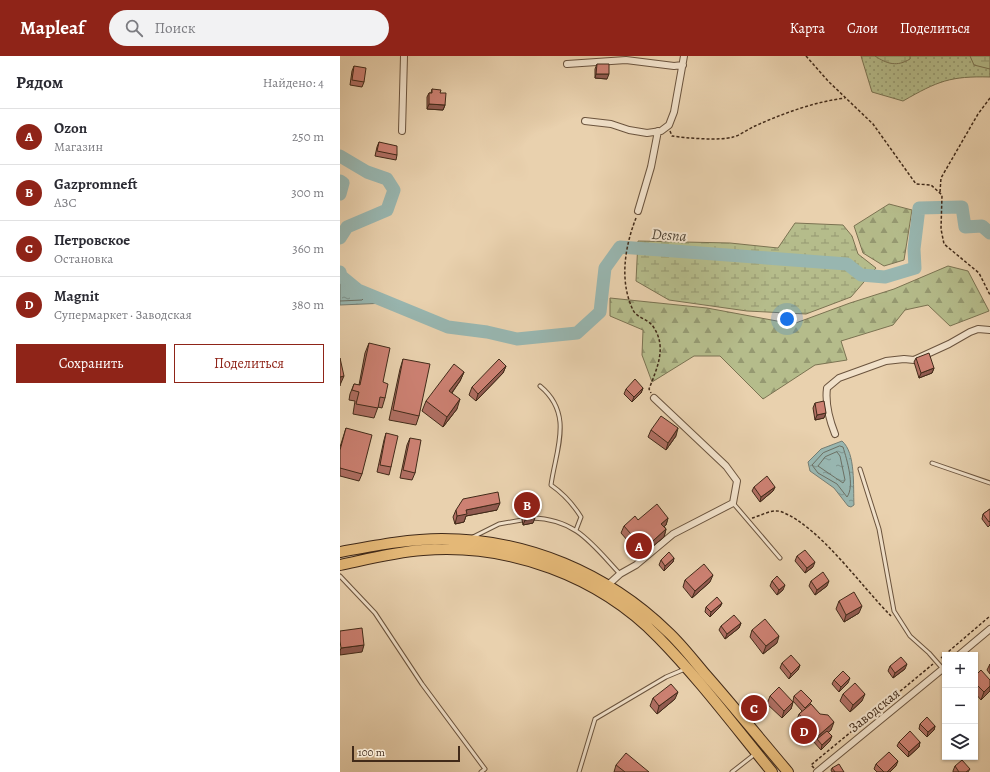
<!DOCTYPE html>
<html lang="ru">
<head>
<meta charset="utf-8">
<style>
  :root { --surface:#fff; --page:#f2f2f3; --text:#2b2b33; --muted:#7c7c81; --line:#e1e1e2; --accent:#8f2418 }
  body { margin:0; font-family:Alegreya,serif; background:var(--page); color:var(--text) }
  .controls { position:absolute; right:12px; bottom:12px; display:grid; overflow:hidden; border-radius:0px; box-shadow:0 1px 3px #0004 }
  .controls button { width:36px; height:36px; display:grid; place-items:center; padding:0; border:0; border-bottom:1px solid var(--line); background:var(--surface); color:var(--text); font:20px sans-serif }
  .scale { position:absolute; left:12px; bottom:10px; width:108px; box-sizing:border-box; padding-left:4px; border:2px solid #412a19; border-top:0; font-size:11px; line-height:14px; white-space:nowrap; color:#412a19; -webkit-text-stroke:3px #f1e1ca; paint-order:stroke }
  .you { position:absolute; left:447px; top:263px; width:14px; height:14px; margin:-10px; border:3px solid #fff; border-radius:50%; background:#1a73e8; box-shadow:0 0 0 6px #1a73e833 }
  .badge { display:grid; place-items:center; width:26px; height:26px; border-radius:50%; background:var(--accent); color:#fff; font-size:13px; font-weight:700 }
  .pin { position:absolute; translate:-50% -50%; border:2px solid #fff; box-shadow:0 1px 4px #0006 }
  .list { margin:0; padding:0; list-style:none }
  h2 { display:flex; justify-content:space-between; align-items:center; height:52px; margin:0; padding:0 16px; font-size:17px }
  h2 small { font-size:13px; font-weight:400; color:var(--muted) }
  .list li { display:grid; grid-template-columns:26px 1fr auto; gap:12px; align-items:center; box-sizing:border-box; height:56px; padding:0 16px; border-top:1px solid var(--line) }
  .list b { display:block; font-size:15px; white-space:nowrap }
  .list p { margin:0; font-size:13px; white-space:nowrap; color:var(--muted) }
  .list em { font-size:13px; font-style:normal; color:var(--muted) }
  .actions { display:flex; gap:8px; padding:12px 16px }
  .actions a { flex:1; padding:9px 0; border:1px solid var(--accent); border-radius:0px; text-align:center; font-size:14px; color:var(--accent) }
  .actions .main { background:var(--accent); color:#fff }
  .icon { flex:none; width:22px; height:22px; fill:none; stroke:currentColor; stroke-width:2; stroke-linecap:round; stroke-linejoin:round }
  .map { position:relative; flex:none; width:650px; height:716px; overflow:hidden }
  header { display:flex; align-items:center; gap:24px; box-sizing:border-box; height:56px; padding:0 20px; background:var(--accent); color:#fff }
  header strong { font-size:19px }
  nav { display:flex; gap:22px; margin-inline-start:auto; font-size:14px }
  .search { width:280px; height:36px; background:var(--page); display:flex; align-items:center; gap:10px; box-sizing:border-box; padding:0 14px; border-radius:22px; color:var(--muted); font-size:15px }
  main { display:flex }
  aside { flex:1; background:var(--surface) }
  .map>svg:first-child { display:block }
  .grass { fill:url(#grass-dots); stroke:#7b7352 }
  .forest { fill:url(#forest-firs); stroke:#7b7352 }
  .wetland { fill:url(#wetland-marsh); stroke:#7b7352 }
  .water { fill:url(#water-ripples); stroke:#757e74 }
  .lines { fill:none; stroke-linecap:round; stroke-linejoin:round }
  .shore { stroke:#6c7064; stroke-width:1 }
  .river { stroke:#98b6b0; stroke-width:13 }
  .service-casing { stroke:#6b543e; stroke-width:5 }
  .minor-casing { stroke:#6b543e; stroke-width:8 }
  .trunk-casing { stroke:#412a19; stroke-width:12 }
  .path { stroke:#412a19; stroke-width:1.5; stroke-dasharray:3 2; stroke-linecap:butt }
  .service { stroke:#f1e1ca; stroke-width:3 }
  .minor { stroke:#f1e1ca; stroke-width:6 }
  .trunk { stroke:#e4b877; stroke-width:10 }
  .wall { fill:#b06f63; stroke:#412a19 }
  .shaded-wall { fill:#905a50; stroke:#412a19 }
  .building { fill:#cd8173; stroke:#412a19 }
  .labels { text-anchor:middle; stroke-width:4; stroke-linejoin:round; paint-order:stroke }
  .street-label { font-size:14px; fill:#412a19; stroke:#f1e1ca }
  .water-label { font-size:15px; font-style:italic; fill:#524637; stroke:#f1e1ca }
</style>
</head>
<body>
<header>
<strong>Mapleaf</strong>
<div class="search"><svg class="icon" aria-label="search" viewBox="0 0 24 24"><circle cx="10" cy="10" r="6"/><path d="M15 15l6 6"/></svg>Поиск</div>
<nav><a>Карта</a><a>Слои</a><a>Поделиться</a></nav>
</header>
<main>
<aside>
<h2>Рядом<small>Найдено: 4</small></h2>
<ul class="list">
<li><span class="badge">A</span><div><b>Ozon</b><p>Магазин</p></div><em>250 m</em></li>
<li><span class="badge">B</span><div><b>Gazpromneft</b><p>АЗС</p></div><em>300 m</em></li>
<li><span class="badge">C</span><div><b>Петровское</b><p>Остановка</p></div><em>360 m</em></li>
<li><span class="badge">D</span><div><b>Magnit</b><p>Супермаркет · Заводская</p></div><em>380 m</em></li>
</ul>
<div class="actions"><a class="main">Сохранить</a><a>Поделиться</a></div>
</aside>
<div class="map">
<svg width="650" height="716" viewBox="0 0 650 716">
  <defs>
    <pattern id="grass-dots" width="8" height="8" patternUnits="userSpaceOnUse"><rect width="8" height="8" fill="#b5bc8b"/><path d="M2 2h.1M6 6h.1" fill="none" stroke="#959971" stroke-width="1.8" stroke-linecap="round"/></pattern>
    <pattern id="forest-firs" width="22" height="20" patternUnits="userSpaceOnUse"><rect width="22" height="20" fill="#b5bc8b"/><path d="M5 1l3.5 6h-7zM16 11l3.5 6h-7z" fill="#959971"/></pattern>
    <pattern id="wetland-marsh" width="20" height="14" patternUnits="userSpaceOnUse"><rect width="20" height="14" fill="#b5bc8b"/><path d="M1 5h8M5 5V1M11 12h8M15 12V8" fill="none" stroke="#959971"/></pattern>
    <pattern id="water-ripples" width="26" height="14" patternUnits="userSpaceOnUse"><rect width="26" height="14" fill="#98b6b0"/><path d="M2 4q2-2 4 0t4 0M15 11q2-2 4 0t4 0" fill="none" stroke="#7e948e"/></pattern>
  </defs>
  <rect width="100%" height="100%" fill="#e9d1ae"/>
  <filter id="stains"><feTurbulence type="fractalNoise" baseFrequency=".005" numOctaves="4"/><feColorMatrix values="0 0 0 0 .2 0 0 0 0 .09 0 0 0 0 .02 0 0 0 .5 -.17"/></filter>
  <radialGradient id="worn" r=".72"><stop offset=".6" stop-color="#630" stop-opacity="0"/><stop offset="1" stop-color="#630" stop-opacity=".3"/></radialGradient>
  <path class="grass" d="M521,0H650V21C610,20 598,25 563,45L532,36Z"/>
  <path class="forest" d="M549,148L572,154L564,204L544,210L523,197L514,170Z
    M608,210L628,215L649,255L610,270L588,249L565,254L553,269L501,285L507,304L475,309L423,343L380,300H354L312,326L302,299L303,274L270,260V242L367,252L453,268L510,247L554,233Z"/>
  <path class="wetland" d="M535,0H570V3C557,11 547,8 535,0Z
    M630,0H650V13L634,9Z
    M455,167L503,169L512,180L518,198L536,212L511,241L466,258L407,255L329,244L296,225L298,185L390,187L438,192Z"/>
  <path class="water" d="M0,216C4,230 34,241 47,247L0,249Z
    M502,385C516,397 513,431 514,449L511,451L508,450L494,432L470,415L468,406L481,393Z"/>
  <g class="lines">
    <path class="shore" d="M0,224L24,242L22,244L0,245
      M500,390L503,391C507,404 515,430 507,441L497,428L478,417L472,409L483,397Z
      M497,396L500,400L505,424L503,427L478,410L485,401Z"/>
    <path class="river" d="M0,100L27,116L47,123L54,134L47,154L7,171L0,182
      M0,125L3,127L0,138
      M0,216L1,220L18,234L108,271L147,276L177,283L237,277L260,256L265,212L280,191L507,208L521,219L545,221L575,212L574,193L579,152L622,151L625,171L642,170L650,177"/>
    <defs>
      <path id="service" d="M200,330C234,358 216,393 211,429C224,438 233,448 241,461L236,474
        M592,407L650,427
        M520,413L539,473L554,555L570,580L589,597L603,613
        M393,447L440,502
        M192,462C236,463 252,488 280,518
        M133,481L159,468L182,464
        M0,520L35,557L82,628L145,713L141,716
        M239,716L255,663L326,621L345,613
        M392,716L415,698"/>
      <path id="minor" d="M227,8L286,4L334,10L343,9
        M245,65L271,68L289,74L307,77L321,75L329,69L334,56L344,0
        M62,75L64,0
        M298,155L311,111L318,75
        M495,378C489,363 485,348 487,332L499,322L546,305L564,303L574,304L609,288L630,276L638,273L650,274
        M269,528L280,518L296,509L333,478L393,447L397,425L386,410L314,342
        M619,599L650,573
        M477,716L605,611"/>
      <path id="trunk" d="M0,496C33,490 68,483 102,483C187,483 267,517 328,576C342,589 354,605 366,619C394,651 421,684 448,716
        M0,509C28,503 55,496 83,494C169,487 259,520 319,582C360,624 395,671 432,716"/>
    </defs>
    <use href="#service" class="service-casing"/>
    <use href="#minor" class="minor-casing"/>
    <use href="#trunk" class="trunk-casing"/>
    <path class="path" d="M466,0L488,25L533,68L576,128L591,129L602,139L601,173L604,188L639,217L650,239
      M330,75L332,80C345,82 381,85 393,81C401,79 408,73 415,70C444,57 474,46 505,42
      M600,136L601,122L638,58L650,42
      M296,162C285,190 279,225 293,254C296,261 307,263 312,269C328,290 317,312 309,333L311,337
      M412,462C421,460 432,452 442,456C480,471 521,530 551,560
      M601,602L650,560
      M474,712L471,709L593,608"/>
    <use href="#service" class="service"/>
    <use href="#minor" class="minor"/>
    <use href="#trunk" class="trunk"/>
  </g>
  <path class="wall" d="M257,8L267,23L255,22V13Z
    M14,10L24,26L22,31L10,29L12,15Z
    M92,33L100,37L105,49L103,54L87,53V41L89,37H91Z
    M39,86L57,99L56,104L35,100L37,91Z
    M29,287L45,342L42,352L38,351L34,362L13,358L15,345L9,344L10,338L14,328L19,329L25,297Z
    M576,302L594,312L592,317L579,322L574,306Z
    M63,303L79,360L76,369L49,364L60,313Z
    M166,310L163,317L136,345L129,339L132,331Z
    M124,316L120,325L112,337L117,353L103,371L82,355L86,345Z
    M303,332L301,337L292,346L284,338L286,333Z
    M475,347L484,362L475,364L473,352Z
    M6,372L22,418L19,425L0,420V391Z
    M311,374L336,380L326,394L308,381Z
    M46,377L51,411L49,419L37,416L44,384Z
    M70,382L75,417L72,424L60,422L67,389Z
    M414,431H435L433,435L420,446L412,435Z
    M181,444L193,467L183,469L179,448Z
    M650,453V469L648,471L642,463L643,458Z
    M116,454H157L126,460L124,466L115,468L113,461Z
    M328,462L326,469L324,470L326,473L324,481L301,500L281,477L284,470L298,464Z
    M457,500L473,511L465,517L455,505Z
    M334,502L333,506L324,515L319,509L321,504Z
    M345,524L370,526L352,542L343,531Z
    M432,525L443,534L437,539L430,530Z
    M471,525L487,530L475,539L469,530Z
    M499,545L519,557L504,566L496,553Z
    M382,547L380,551L370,561L365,556L366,551Z
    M401,567L399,572L385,583L379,574L381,570Z
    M412,574L437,587L423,598L410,581Z
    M442,607L460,609L458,614L449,623L440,612Z
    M650,608V618L647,614Z
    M550,610L565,613L553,622L548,615Z
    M635,620L650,624V635L641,644L635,637Z
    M494,624L508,627L499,636L492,628Z
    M503,638L522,645L510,656L500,645Z
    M430,640L453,646L451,653L442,662L427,648Z
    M454,640L471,648L491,674L488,676L490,685L481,694L456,666L459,658L462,655L453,645Z
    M313,642L335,643L317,658L310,650Z
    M580,668L595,670L594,674L587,681L579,673Z
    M559,686H580L579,691L568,701L557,690Z
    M536,708L556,710L550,716H537L534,713Z
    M276,709L309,716H274Z
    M615,710L630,713L628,716H613V715Z
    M492,712L504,716H492L491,714Z"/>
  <path class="shaded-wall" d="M256,18H269L267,23L255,22Z
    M89,48L105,49L103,54L87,53Z
    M166,310L163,317L136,345L138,338Z
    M594,312L592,317L579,322L581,317Z
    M124,316L120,325L106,345L109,335Z
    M4,320L0,329V330V321Z
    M303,332L301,337L292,346L294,341Z
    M120,343L117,353L103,371L107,361Z
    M486,357L484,362L475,364L477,359Z
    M338,372L336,380L326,394L328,387Z
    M435,431L433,435L420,446L421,441Z
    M160,447L157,454L126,460L124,466L115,468L117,460L126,454Z
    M195,462L193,467L183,469L185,464Z
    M328,462L326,469L319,475L321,468Z
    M326,473L324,481L301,500L304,493Z
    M334,502L333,506L324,515L325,510Z
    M475,506L473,511L465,517L467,512Z
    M373,519L370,526L352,542L355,535Z
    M489,525L487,530L475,539L477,534Z
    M445,529L443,534L437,539L439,534Z
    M382,547L380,551L370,561L371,556Z
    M522,550L519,557L504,566L506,559Z
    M401,567L399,572L385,583L387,578Z
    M439,580L437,587L423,598L426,590Z
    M24,589L22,596L0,599V595L1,592Z
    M567,608L565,613L553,622L555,617Z
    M460,609L458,614L449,623L451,618Z
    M510,622L508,627L499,636L501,631Z
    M650,630V635L641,644L644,636Z
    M338,636L335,643L317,658L319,650Z
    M525,638L522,645L510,656L513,649Z
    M453,646L451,653L442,662L444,655Z
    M494,666L491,674L479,685L477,683L478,680Z
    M595,670L594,674L587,681L588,676Z
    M492,680L490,685L481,694L482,689Z
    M580,686L579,691L568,701L569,696Z
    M558,705L556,710L550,716H547Z"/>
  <path class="building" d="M257,8H269V18H256Z
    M14,10L26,12L24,26L12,24Z
    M92,33L101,34L100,37H106L105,49L89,48V37H92Z
    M39,86L57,90V99L37,95Z
    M29,287L50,292L43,326L48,328L45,342L40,341L38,352L16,348L19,336L12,334L14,328L20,329Z
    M589,297L594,312L581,317L576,302Z
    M0,302L4,320L0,321Z
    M63,303L90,308L79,360L53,354Z
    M159,303L166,310L138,338L132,331Z
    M114,308L124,316L109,335L120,343L107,361L86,345Z
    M295,323L303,332L294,341L286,333Z
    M484,345L486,357L477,359L475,347Z
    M321,360L338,372L328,387L311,374Z
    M6,372L32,379L22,418L0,412V394Z
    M46,377L58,380L51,411L40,409Z
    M70,382L81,384L75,417L63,414Z
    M427,420L435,431L421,441L414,431Z
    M158,436L160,447L126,454L127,458L117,460L116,454L123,443Z
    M191,442L195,462L185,464L181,444Z
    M317,448L328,462L321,468L326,473L304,493L284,470L295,460L298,464Z
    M650,453V465L649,466L643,458Z
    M465,494L475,506L467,512L457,500Z
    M329,496L334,502L325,510L321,504Z
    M364,508L373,519L355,535L345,524Z
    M483,516L489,525L477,534L471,525Z
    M437,520L445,529L439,534L432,525Z
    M514,536L522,550L506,559L499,545Z
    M377,541L382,547L371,556L366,551Z
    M394,559L401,567L387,578L381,570Z
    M425,563L439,580L426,590L412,574Z
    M22,572L24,589L1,592L0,585V575Z
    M451,599L460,609L451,618L442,607Z
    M561,601L567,608L555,617L550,610Z
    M641,614L650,624V630L644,636L635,627V620Z
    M503,615L510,622L501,631L494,624Z
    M515,627L525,638L513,649L503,638Z
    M331,628L338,636L319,650L313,642Z
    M439,631L453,646L444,655L430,640Z
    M461,634L472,645L465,652L454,640Z
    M471,648L480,658L488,659L494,666L478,680L459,658Z
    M587,661L595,670L588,676L580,668Z
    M487,675L492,680L482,689L477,683Z
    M570,675L580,686L569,696L559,686Z
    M549,696L558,705L547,716H544L536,708Z
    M286,697L309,716H285L276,709Z
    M622,704L630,713L626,716H619L615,710Z
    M499,708L504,716H495L492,712Z"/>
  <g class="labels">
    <g class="street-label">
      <text transform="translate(534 654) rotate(-39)" y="5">Заводская</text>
    </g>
    <g class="water-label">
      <text transform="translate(329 179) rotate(4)" y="5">Desna</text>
    </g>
  </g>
  <rect width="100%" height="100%" filter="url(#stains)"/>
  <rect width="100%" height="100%" fill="url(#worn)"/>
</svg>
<div class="controls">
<button>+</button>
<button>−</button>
<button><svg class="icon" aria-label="layers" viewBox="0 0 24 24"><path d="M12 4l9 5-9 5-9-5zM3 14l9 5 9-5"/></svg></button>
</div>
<div class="scale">100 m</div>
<div class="you"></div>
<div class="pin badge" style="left:299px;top:490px">A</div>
<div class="pin badge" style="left:187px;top:449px">B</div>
<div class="pin badge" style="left:414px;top:652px">C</div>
<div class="pin badge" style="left:464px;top:675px">D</div>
</div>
</main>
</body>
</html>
